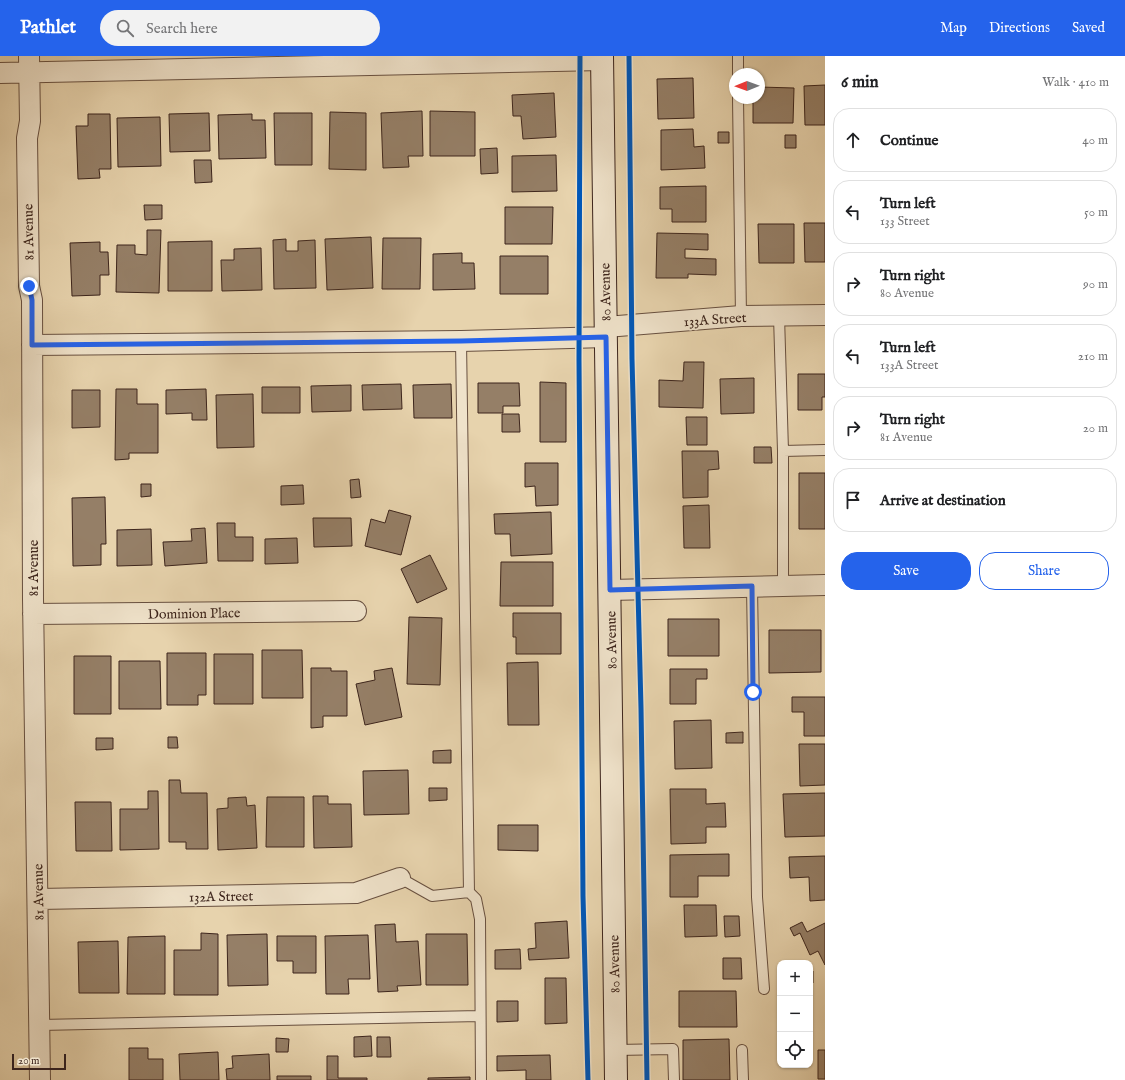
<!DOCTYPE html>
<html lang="en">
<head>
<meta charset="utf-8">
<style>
  :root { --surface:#fff; --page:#f2f2f2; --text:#202124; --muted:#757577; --line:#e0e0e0; --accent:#2563eb }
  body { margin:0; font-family:"IM FELL English",serif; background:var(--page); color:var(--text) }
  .controls { position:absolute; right:12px; bottom:12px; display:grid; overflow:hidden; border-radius:8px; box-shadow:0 1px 3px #0004 }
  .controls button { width:36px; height:36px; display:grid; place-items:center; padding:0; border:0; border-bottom:1px solid var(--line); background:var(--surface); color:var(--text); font:20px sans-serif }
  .compass { position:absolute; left:729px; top:12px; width:36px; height:36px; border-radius:50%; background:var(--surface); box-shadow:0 1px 3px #0004; rotate:269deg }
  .scale { position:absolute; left:12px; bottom:10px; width:54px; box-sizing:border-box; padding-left:4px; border:2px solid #3d251c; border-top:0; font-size:11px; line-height:14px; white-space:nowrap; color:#3d251c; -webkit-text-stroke:3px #efe2ca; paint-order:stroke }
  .stop { position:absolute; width:12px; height:12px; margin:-9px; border:3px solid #2563eb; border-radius:50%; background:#fff }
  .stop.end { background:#2563eb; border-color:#fff; box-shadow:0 1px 4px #0008 }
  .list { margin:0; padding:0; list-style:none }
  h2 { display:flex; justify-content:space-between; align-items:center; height:52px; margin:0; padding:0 16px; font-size:17px }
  h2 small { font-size:13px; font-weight:400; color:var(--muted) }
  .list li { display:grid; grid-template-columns:26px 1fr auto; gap:12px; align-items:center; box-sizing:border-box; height:64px; margin:0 8px 8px; padding:0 8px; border:1px solid var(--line); border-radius:16px }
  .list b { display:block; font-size:15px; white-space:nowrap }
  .list p { margin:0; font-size:13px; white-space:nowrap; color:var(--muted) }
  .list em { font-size:13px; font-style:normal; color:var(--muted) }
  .actions { display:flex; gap:8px; padding:12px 16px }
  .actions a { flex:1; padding:9px 0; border:1px solid var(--accent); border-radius:16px; text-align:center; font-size:14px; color:var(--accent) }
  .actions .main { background:var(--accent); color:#fff }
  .icon { flex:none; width:22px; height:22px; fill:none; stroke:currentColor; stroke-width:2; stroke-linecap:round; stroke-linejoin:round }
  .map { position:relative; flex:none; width:825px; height:1024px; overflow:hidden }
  header { display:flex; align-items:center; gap:24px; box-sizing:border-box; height:56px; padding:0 20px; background:var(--accent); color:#fff }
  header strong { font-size:19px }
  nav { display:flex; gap:22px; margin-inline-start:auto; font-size:14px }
  .search { width:280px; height:36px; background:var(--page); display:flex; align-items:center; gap:10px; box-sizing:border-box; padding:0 14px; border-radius:22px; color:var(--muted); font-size:15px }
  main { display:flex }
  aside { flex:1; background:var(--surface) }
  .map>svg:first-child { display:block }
  .building { fill:#957f67; stroke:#3d251c }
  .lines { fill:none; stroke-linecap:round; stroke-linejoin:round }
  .service-casing { stroke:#685040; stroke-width:12 }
  .minor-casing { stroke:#685040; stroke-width:22 }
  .secondary-casing { stroke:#3d251c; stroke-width:24 }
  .service { stroke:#efe2ca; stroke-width:10 }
  .minor { stroke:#efe2ca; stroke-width:20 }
  .secondary { stroke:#efe2ca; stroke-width:22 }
  .cycleway-casing { stroke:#efe2ca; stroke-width:8 }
  .cycleway { stroke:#0057b8; stroke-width:5 }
  .route { stroke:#2563eb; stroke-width:5 }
  .labels { text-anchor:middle; stroke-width:3.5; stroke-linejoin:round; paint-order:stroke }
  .street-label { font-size:14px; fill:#3d251c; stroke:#efe2ca }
</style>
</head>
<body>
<header>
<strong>Pathlet</strong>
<div class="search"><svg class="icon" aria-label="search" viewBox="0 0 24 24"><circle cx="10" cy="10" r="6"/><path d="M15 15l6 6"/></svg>Search here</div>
<nav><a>Map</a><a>Directions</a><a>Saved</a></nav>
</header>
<main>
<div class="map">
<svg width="825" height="1024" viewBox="0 0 825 1024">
  <rect width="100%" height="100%" fill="#e7d3ad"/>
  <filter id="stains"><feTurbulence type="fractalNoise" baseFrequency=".005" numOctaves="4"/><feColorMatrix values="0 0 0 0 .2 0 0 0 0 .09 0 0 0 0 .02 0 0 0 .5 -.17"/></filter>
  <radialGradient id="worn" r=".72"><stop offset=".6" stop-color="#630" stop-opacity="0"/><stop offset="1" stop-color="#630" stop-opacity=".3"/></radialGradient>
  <path class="building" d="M693,22L694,62L658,63L657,23Z
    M825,29V69H805L804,30Z
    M759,31L794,32L793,67H753V42H759Z
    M554,37L556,81L523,83L521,60H513L512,39Z
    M422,55L423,100H408L409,111L383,112L381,57Z
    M430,55L475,56V100H430Z
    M330,56L366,57V114L329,113Z
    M209,57L210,95L170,96L169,58Z
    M274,57H312V109H275Z
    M88,58H110L111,113H99L100,122L78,123L76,70H88Z
    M252,58V64H265L266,102L219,103L218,59Z
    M160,61L161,110L118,111L117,62Z
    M693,73L694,91L704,90L705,112L661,114V74Z
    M718,76H729V87H718Z
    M785,79H796V92H785Z
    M497,92L498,117L481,118L480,93Z
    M556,99L557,135L512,136V100Z
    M194,104H211L212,126L195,127Z
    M706,130V166H672V153H660V131Z
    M144,149H162V163L145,164Z
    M505,151H553L552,188H505Z
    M804,167H825V206H805Z
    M758,168H794V207H759Z
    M147,174H161L159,237L116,236L117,189H135V198L147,199Z
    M657,177L708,178V194L685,193V202L716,203V219L688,218V222H656Z
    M371,181L373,232L327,234L325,183Z
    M383,182H421L420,233H382Z
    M286,183V195H298V185L315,184L316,232L274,233L273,184Z
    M212,185V235H168V186Z
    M100,186V196H108L109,219H100V239L72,240L70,187Z
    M261,192L262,234L222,235L221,204H234V193Z
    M462,197V207H474L475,233L433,234V198Z
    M500,200H548V238H500Z
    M684,306H704L703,352L659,351V324L683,325Z
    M798,318H825V341H822V354H798Z
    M754,322V357L721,358L720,323Z
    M540,326L566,327V386H540Z
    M478,327H519L520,350H503V357H478Z
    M401,328L402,353L363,354L362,329Z
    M451,328L452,362H414L413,329Z
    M351,329V355L312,356L311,330Z
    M262,331H300V357H262Z
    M116,333H137V348H158V397H129V403L115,404Z
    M206,333L207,364H192V357L166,358V334Z
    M72,334H100V371L72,372Z
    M253,338L254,391L217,392L216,339Z
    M502,358H519L520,376H502Z
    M686,361H707V389H687Z
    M754,391H771L772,407H754Z
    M682,395H718L719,413L708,414V441L683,442Z
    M525,407H558V449L536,450L535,430L525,431Z
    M799,417H825V473H799Z
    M359,423L361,441L351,442L350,424Z
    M141,428H151V440L141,441Z
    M303,429L304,448L281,449V430Z
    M105,441L106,488H101V509L73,510L72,442Z
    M709,449L710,492H684L683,450Z
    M389,454L411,460L401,499L365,490L371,463L385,467Z
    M551,456L552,498L511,500L510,478H495L494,458Z
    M313,462H351L352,490L314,491Z
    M217,467H235V481H253V505H218Z
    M205,472L207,507L165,510L163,486L192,485L191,473Z
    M151,473L152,509L117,510V474Z
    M297,482L298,507L265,508V483Z
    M430,499L447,533L417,547L401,513Z
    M501,506H553V550H500Z
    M513,557H561V598H516V581H513Z
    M409,561L442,562L440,629L407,628Z
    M668,563H719V600H668Z
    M769,574H821V616L769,617Z
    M262,594H302L303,642H262Z
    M167,597H206V639H198V649H167Z
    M214,598H253V648H214Z
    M74,600H111V658H74Z
    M119,605H160L161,653H119Z
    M538,606L539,669H508L507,607Z
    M311,612H331V615H347V660H323V671L311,672Z
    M392,612L402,661L365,669L356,628L375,624L374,615Z
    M670,613H707V623H696V648H670Z
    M792,641H825V680H804V656H792Z
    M711,664L712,712L675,713L674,665Z
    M743,676V687H726V677Z
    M168,681H177L178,692H168Z
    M96,682H113V693L96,694Z
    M799,688H825V729L800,730Z
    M451,694V707H433V695Z
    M408,714L409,758L364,759L363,715Z
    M169,724H180L181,737H207L208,793H186V786H169Z
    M429,732H447V744L429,745Z
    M670,733H706V748L725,747L726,771H706V787L671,788Z
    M148,735H158L159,793L120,794V753H148Z
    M825,737V780L785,781L783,738Z
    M313,740H328V748H351L352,791L314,792Z
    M246,741L247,750L255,749L257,792L218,794L217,753L228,752V742Z
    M267,741H304V791H266Z
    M75,746H111L112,795H76Z
    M498,769H538V795L498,794Z
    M729,798V820H698V841H670V799Z
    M825,800V844L810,845L809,821L790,822L789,801Z
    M684,849H716L717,880L685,881Z
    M724,860H739L740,880L725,881Z
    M567,865L569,902L529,904L528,893L536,892L535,867Z
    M802,866L807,876L825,867V909L818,895L810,899L800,877L794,880L790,872Z
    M395,868L396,886L418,885L421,929L397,930L398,935L378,936L375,869Z
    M201,877L218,878V939H174V894H201Z
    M267,878L268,929L228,930L227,879Z
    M426,878H467L468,929H426Z
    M368,879L370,923H348L349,938H326L325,880Z
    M165,880V938H127L128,881Z
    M277,880H316V917H293V905H277Z
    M118,885L119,937H79L78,886Z
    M520,893L521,913H495V894Z
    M723,902H741L742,923H723Z
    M810,915H813V927H810Z
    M545,922H566L567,967L545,968Z
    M679,935H736L737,971H679Z
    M497,945H518V965L497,966Z
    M371,980L372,1000L354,1001V981Z
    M377,981H390L391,1001H377Z
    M276,982L289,983L288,996H276Z
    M729,983L730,1024H683V984Z
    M129,992H148V1003H163V1024H129Z
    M818,994H825V1023H818Z
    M218,996L219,1024H180L179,998Z
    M269,998L270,1024H227L226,1013L233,1012L232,1000Z
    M550,999L551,1024H526V1014L497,1015V1000Z
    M327,1000H338V1022H367V1024H327Z
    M277,1020H311V1024H277Z
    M470,1021V1024H428V1022Z"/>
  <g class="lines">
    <defs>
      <path id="service" d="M738,0V18
        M738,42L741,260
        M779,260L783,395
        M461,285L469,836
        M783,530V395L825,394
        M752,531L757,841L764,933
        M400,822L432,840L469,836L476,843L480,863L481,1024
        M40,969L480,960
        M616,994L673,993L674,1024
        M742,994L743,1024"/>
      <path id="minor" d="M29,0L30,65L27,82L29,230L32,244L33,543L40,1024
        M0,17L602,4
        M606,271L741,260L825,259
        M32,289L461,285L606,281
        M610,534L825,529
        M33,558L356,555
        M39,843L356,837L400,822"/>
      <path id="secondary" d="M602,0L616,1024"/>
    </defs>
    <use href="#service" class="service-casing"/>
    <use href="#minor" class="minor-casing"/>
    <use href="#secondary" class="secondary-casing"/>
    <use href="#service" class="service"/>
    <use href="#minor" class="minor"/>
    <use href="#secondary" class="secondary"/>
    <defs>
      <path id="cycleway" d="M580,0L579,304L583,840L588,1024
        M629,0L632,303L641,652L647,1024"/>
    </defs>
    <use href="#cycleway" class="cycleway-casing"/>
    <use href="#cycleway" class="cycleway"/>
  </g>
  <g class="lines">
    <path class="route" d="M29,230L32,244V289L461,285L606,281L610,534L752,530L753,636"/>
  </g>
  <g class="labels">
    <g class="street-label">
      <text transform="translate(28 176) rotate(-91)" y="5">81 Avenue</text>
      <text transform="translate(605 236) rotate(-91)" y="5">80 Avenue</text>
      <text transform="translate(715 263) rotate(-4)" y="5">133A Street</text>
      <text transform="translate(33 512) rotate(-90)" y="5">81 Avenue</text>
      <text transform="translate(194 557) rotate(-1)" y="5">Dominion Place</text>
      <text transform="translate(611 584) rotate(-91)" y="5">80 Avenue</text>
      <text transform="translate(38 836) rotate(-91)" y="5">81 Avenue</text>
      <text transform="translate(221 840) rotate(-1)" y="5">132A Street</text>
      <text transform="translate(614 908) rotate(-91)" y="5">80 Avenue</text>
    </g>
  </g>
  <rect width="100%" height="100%" filter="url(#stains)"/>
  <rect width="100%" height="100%" fill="url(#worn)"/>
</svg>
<div class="controls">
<button>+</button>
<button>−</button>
<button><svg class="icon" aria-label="locate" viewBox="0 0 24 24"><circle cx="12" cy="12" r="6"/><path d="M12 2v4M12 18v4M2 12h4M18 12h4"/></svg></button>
</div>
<svg class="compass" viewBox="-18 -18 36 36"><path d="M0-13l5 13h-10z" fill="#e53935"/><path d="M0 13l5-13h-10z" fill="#757577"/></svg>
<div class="scale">20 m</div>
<div class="stop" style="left:753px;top:636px"></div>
<div class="stop end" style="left:29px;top:230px"></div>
</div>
<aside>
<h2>6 min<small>Walk · 410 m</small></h2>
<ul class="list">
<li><svg class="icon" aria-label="ahead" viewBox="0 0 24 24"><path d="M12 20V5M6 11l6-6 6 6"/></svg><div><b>Continue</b></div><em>40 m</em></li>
<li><svg class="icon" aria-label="left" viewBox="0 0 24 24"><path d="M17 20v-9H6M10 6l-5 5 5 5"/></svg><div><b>Turn left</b><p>133 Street</p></div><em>50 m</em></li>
<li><svg class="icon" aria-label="right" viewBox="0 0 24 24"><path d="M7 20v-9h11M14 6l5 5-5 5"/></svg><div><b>Turn right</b><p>80 Avenue</p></div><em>90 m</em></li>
<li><svg class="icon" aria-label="left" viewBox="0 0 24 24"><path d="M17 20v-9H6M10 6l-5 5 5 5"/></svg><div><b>Turn left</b><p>133A Street</p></div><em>210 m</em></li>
<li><svg class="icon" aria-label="right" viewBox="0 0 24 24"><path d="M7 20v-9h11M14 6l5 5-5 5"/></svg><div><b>Turn right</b><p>81 Avenue</p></div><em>20 m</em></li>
<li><svg class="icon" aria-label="arrive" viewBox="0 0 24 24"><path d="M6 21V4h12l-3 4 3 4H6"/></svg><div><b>Arrive at destination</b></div></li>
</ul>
<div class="actions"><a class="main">Save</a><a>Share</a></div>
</aside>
</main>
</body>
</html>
